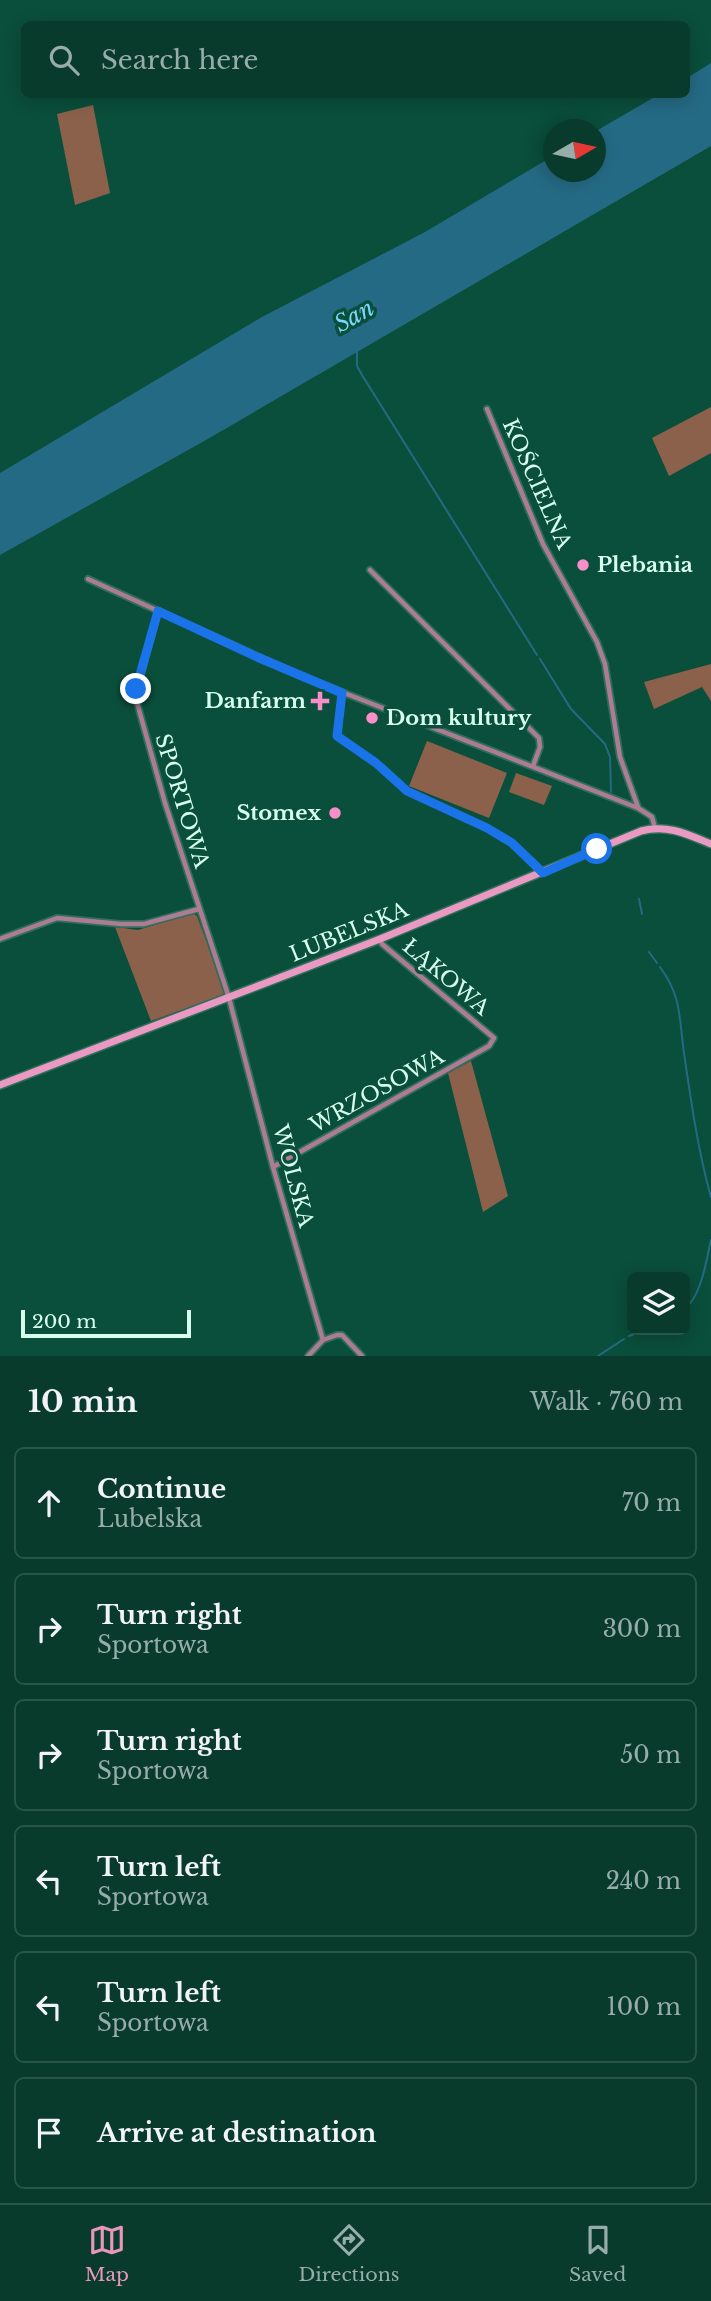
<!DOCTYPE html>
<html lang="en">
<head>
<meta charset="utf-8">
<style>
  :root { --surface:#083b2c; --page:#164638; --text:#f1f3f6; --muted:#98ada9; --line:#295548; --accent:#e797bd }
  body { margin:0; font-family:"Libre Baskerville",serif; background:var(--page); color:var(--text) }
  .controls { position:absolute; right:21px; bottom:21px; display:grid; overflow:hidden; border-radius:10px; box-shadow:0 4px 18px #0003 }
  .controls button { width:63px; height:63px; display:grid; place-items:center; padding:0; border:0; border-bottom:2px solid var(--line); background:var(--surface); color:var(--text); font:35px sans-serif }
  .compass { position:absolute; left:543px; top:119px; width:63px; height:63px; border-radius:50%; background:var(--surface); box-shadow:0 4px 18px #0003; rotate:81deg }
  .scale { position:absolute; left:21px; bottom:18px; width:170px; box-sizing:border-box; padding-left:7px; border:4px solid #d8ffee; border-top:0; font-size:19px; line-height:24px; white-space:nowrap; color:#d8ffee; -webkit-text-stroke:5px #0a4f3b; paint-order:stroke }
  .stop { position:absolute; width:21px; height:21px; margin:-16px; border:5px solid #1a73e8; border-radius:50%; background:#fff }
  .stop.end { background:#1a73e8; border-color:#fff; box-shadow:0 2px 7px #0008 }
  .list { margin:0; padding:0; list-style:none }
  h2 { display:flex; justify-content:space-between; align-items:center; height:91px; margin:0; padding:0 28px; font-size:30px }
  h2 small { font-size:23px; font-weight:400; color:var(--muted) }
  .list li { display:grid; grid-template-columns:46px 1fr auto; gap:21px; align-items:center; box-sizing:border-box; height:112px; margin:0 14px 14px; padding:0 14px; border:2px solid var(--line); border-radius:10px }
  .list b { display:block; font-size:26px; white-space:nowrap }
  .list p { margin:0; font-size:23px; white-space:nowrap; color:var(--muted) }
  .list em { font-size:23px; font-style:normal; color:var(--muted) }
  .icon { flex:none; width:38px; height:38px; fill:none; stroke:currentColor; stroke-width:2; stroke-linecap:round; stroke-linejoin:round }
  .map { position:relative; flex:none; width:711px; height:1356px; overflow:hidden }
  .search { position:absolute; background:var(--surface); box-shadow:0 4px 18px #0003; left:21px; right:21px; top:21px; height:77px; display:flex; align-items:center; gap:18px; box-sizing:border-box; padding:0 24px; border-radius:10px; color:var(--muted); font-size:26px }
  .sheet { height:847px; background:var(--surface) }
  nav { display:flex; justify-content:space-around; align-items:center; box-sizing:border-box; height:98px; border-top:2px solid var(--line); background:var(--surface); font-size:19px; color:var(--muted) }
  nav a { display:grid; justify-items:center; gap:4px }
  nav .on { color:var(--accent) }
  .map>svg:first-child { display:block }
  .green { fill:#8b614b }
  .water { fill:#256a84 }
  .lines { fill:none; stroke-linecap:round; stroke-linejoin:round }
  .stream { stroke:#256a84; stroke-width:2 }
  .street-casing { stroke:#2f6f5b; stroke-width:8 }
  .secondary-casing { stroke:#2f6f5b; stroke-width:10 }
  .street { stroke:#ae7b95; stroke-width:4.5 }
  .secondary { stroke:#e999c2; stroke-width:7 }
  .route { stroke:#1a73e8; stroke-width:9 }
  .poi-dot { fill:#f98fc8; stroke:#0a4f3b; stroke-width:2.5 }
  .labels { text-anchor:middle; stroke-width:7; stroke-linejoin:round; paint-order:stroke }
  .street-label { font-size:21px; fill:#d8ffee; stroke:#0a4f3b }
  .poi-label { font-size:21px; font-weight:bold; fill:#d8ffee; stroke:#0a4f3b; text-anchor:start }
  .water-label { font-size:23px; font-style:italic; fill:#7bd7fe; stroke:#0a4f3b }
</style>
</head>
<body>
<div class="map">
<svg width="711" height="1356" viewBox="0 0 711 1356">
  <rect width="100%" height="100%" fill="#0a4f3b"/>
  <path class="green" d="M93,105L110,193L75,205L57,114Z
    M711,407V453L669,476L652,438Z
    M711,664V701L702,687L654,709L644,682Z
    M427,741L507,773L489,818L409,786Z
    M516,773L552,786L544,805L509,792Z
    M193,913L197,916L226,994L151,1021L115,927L138,930Z
    M471,1061L508,1196L483,1212L448,1073Z"/>
  <path class="water" d="M711,63V146L206,440L0,555V473L262,317L425,232L553,156L554,172H596V131L658,95L686,94L687,78Z"/>
  <g class="lines">
    <path class="stream" d="M357,351V366L362,375L537,655
      M540,659L571,709L605,744L610,757L611,792
      M639,899L642,914
      M649,952L657,963
      M660,967C682,997 679,1018 684,1053C691,1101 698,1151 711,1197
      M685,1309C702,1294 706,1261 711,1240
      M629,1336L643,1330
      M598,1356L624,1339"/>
    <defs>
      <path id="street" d="M487,409L543,544L597,642L605,664L620,757L638,807
        M370,570L539,738L540,747L533,766
        M88,579L301,676L638,808L652,817L655,828
        M158,611L137,689L136,699L165,803L229,998L273,1167L323,1340L308,1356
        M342,693L337,736L376,763L407,791L487,828L512,843L543,872
        M0,939L57,918L121,924H144L199,909
        M273,1167L489,1046L494,1038L382,944L380,939
        M323,1340L337,1335H342L362,1356"/>
      <path id="secondary" d="M0,1085L380,939L641,831C667,824 687,834 711,844"/>
    </defs>
    <use href="#street" class="street-casing"/>
    <use href="#secondary" class="secondary-casing"/>
    <use href="#street" class="street"/>
    <use href="#secondary" class="secondary"/>
  </g>
  <g class="lines">
    <path class="route" d="M136,689L158,611L257,657L342,693L337,736L376,763L407,791L487,828L512,843L543,873L597,849"/>
  </g>
  <g class="poi-dot">
    <circle cx="583" cy="565" r="7"/>
    <path d="M316.5 690.5h7v7h7v7h-7v7h-7v-7h-7v-7h7z"/>
    <circle cx="372" cy="718" r="7"/>
    <circle cx="335" cy="813" r="7"/>
  </g>
  <g class="labels">
    <g class="street-label">
      <text transform="translate(537 484) rotate(66)" y="7">KOŚCIELNA</text>
      <text transform="translate(182 801) rotate(73)" y="7">SPORTOWA</text>
      <text transform="translate(349 932) rotate(-22)" y="7">LUBELSKA</text>
      <text transform="translate(446 977) rotate(40)" y="7">ŁĄKOWA</text>
      <text transform="translate(377 1091) rotate(-29)" y="7">WRZOSOWA</text>
      <text transform="translate(293 1176) rotate(75)" y="7">WOLSKA</text>
    </g>
    <g class="poi-label">
      <text x="597" y="572">Plebania</text>
      <text x="306" y="708" text-anchor="end">Danfarm</text>
      <text x="386" y="725">Dom kultury</text>
      <text x="321" y="820" text-anchor="end">Stomex</text>
    </g>
    <g class="water-label">
      <text transform="translate(354 316) rotate(-29)" y="8">San</text>
    </g>
  </g>
</svg>
<div class="controls">
<button><svg class="icon" aria-label="layers" viewBox="0 0 24 24"><path d="M12 4l9 5-9 5-9-5zM3 14l9 5 9-5"/></svg></button>
</div>
<svg class="compass" viewBox="-18 -18 36 36"><path d="M0-13l5 13h-10z" fill="#e53935"/><path d="M0 13l5-13h-10z" fill="#98ada9"/></svg>
<div class="scale">200 m</div>
<div class="stop" style="left:597px;top:849px"></div>
<div class="stop end" style="left:136px;top:689px"></div>
<div class="search"><svg class="icon" aria-label="search" viewBox="0 0 24 24"><circle cx="10" cy="10" r="6"/><path d="M15 15l6 6"/></svg>Search here</div>
</div>
<section class="sheet">
<h2>10 min<small>Walk · 760 m</small></h2>
<ul class="list">
<li><svg class="icon" aria-label="ahead" viewBox="0 0 24 24"><path d="M12 20V5M6 11l6-6 6 6"/></svg><div><b>Continue</b><p>Lubelska</p></div><em>70 m</em></li>
<li><svg class="icon" aria-label="right" viewBox="0 0 24 24"><path d="M7 20v-9h11M14 6l5 5-5 5"/></svg><div><b>Turn right</b><p>Sportowa</p></div><em>300 m</em></li>
<li><svg class="icon" aria-label="right" viewBox="0 0 24 24"><path d="M7 20v-9h11M14 6l5 5-5 5"/></svg><div><b>Turn right</b><p>Sportowa</p></div><em>50 m</em></li>
<li><svg class="icon" aria-label="left" viewBox="0 0 24 24"><path d="M17 20v-9H6M10 6l-5 5 5 5"/></svg><div><b>Turn left</b><p>Sportowa</p></div><em>240 m</em></li>
<li><svg class="icon" aria-label="left" viewBox="0 0 24 24"><path d="M17 20v-9H6M10 6l-5 5 5 5"/></svg><div><b>Turn left</b><p>Sportowa</p></div><em>100 m</em></li>
<li><svg class="icon" aria-label="arrive" viewBox="0 0 24 24"><path d="M6 21V4h12l-3 4 3 4H6"/></svg><div><b>Arrive at destination</b></div></li>
</ul>
</section>
<nav>
<a class="on"><svg class="icon" aria-label="map" viewBox="0 0 24 24"><path d="M3 6l6-2 6 2 6-2v14l-6 2-6-2-6 2zM9 4v14M15 6v14"/></svg>Map</a>
<a><svg class="icon" aria-label="directions" viewBox="0 0 24 24"><path d="M12 3l9 9-9 9-9-9zM9 14v-3h6M13 9l2 2-2 2"/></svg>Directions</a>
<a><svg class="icon" aria-label="saved" viewBox="0 0 24 24"><path d="M7 4h10v16l-5-4-5 4z"/></svg>Saved</a>
</nav>
</body>
</html>
